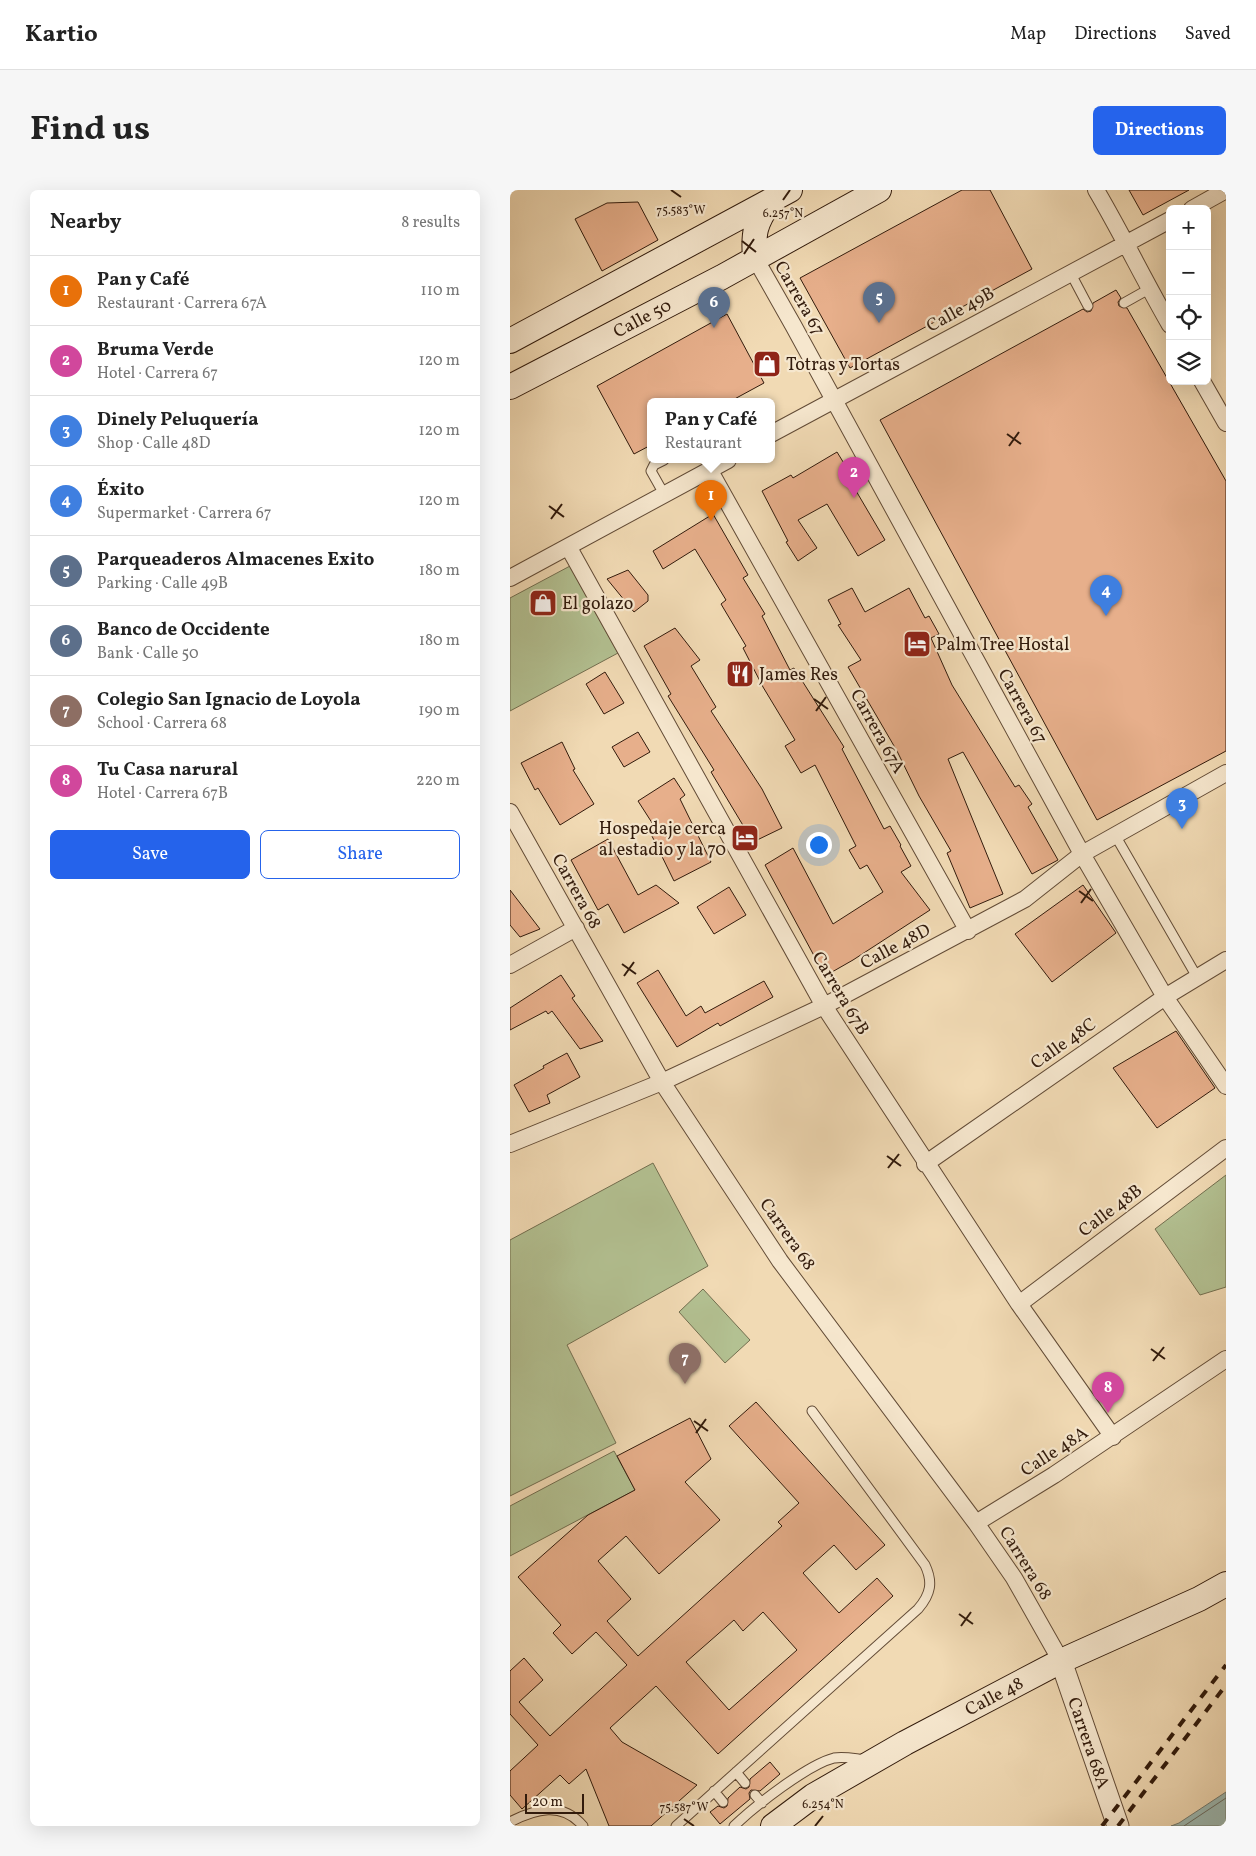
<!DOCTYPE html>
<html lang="en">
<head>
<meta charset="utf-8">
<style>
  :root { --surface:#fff; --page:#f6f6f6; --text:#222; --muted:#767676; --line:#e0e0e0; --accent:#2563eb }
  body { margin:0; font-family:Vollkorn,serif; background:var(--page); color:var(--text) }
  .controls { position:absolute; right:15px; top:15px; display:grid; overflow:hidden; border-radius:8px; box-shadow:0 5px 20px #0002 }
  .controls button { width:45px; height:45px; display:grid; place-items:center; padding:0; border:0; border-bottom:1px solid var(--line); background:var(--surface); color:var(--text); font:25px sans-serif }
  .scale { position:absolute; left:15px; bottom:12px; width:59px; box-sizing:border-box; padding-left:5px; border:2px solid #321b0c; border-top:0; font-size:14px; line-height:18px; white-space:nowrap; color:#321b0c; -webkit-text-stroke:4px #f6e7ce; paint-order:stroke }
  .you { position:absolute; left:308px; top:654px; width:18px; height:18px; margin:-12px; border:4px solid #fff; border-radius:50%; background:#1a73e8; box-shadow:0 0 0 8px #1a73e833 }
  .badge { display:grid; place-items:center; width:32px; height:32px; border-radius:50%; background:var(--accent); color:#fff; font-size:16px; font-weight:700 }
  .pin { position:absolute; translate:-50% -41px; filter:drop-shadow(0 1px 2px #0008) }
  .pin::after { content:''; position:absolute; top:26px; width:18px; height:15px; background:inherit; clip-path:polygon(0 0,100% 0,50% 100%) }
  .popup { position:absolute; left:137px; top:208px; width:128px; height:65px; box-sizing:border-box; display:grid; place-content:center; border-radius:8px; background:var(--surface); filter:drop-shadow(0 1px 4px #0005); font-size:16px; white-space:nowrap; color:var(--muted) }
  .popup b { font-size:19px; color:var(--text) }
  .popup::after { content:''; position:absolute; left:50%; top:100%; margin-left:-10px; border:10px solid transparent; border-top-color:var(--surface) }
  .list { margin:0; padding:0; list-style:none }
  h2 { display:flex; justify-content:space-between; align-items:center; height:65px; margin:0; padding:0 20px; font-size:21px }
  h2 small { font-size:16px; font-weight:400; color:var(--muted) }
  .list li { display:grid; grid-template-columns:32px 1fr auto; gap:15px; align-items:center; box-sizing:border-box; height:70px; padding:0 20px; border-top:1px solid var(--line) }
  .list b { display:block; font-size:19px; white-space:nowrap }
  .list p { margin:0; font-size:16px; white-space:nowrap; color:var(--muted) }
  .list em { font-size:16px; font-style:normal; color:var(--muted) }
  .actions { display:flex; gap:10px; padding:15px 20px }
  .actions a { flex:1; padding:11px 0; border:1px solid var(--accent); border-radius:8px; text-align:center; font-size:18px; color:var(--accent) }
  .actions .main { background:var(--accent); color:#fff }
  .icon { flex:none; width:28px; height:28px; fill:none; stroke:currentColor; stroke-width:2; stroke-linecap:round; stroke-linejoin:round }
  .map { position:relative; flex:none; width:716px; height:1636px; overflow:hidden; border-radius:8px }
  header { display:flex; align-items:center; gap:30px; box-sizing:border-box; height:70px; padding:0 25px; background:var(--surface); border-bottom:1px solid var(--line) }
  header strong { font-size:24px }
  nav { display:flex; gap:28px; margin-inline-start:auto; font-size:18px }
  .intro { display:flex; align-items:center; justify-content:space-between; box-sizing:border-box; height:120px; padding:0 30px }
  h1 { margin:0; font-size:35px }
  .button { padding:12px 22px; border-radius:8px; background:var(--accent); color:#fff; font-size:18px; font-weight:700 }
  main { display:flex; gap:30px; padding:0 30px }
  aside { flex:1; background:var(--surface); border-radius:8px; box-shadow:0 5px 20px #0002 }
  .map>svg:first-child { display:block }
  .green { fill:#b3c192; stroke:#726e4f }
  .water { fill:#9cbab4; stroke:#727a71 }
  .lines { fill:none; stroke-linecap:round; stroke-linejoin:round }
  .shore { stroke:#676a60; stroke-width:1 }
  .building { fill:#e7af8b; stroke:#321b0c; fill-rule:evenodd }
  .service-casing { stroke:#624b36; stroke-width:11 }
  .minor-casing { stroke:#624b36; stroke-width:18 }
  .tertiary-casing { stroke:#624b36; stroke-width:23 }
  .secondary-casing { stroke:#321b0c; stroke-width:26 }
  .service { stroke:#f6e7ce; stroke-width:9 }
  .minor { stroke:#f6e7ce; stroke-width:16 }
  .tertiary { stroke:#f6e7ce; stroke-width:21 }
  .secondary { stroke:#f6e7ce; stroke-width:24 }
  .rail { stroke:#321b0c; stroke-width:4; stroke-dasharray:9 9; stroke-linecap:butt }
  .ticks { fill:none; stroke:#321b0c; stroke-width:2 }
  .labels { text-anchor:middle; stroke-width:4.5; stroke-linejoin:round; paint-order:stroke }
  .street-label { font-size:18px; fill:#321b0c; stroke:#f6e7ce }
  .poi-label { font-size:18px; fill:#321b0c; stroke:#f6e7ce; text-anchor:start }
  .ticks-label { font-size:12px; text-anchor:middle; fill:#321b0c; stroke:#f6e7ce; stroke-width:4.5; stroke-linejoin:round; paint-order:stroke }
</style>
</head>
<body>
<header>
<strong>Kartio</strong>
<nav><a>Map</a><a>Directions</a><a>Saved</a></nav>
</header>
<div class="intro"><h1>Find us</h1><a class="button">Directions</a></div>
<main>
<aside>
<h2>Nearby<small>8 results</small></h2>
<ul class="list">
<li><span class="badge" style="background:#e8710a">1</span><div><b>Pan y Café</b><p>Restaurant · Carrera 67A</p></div><em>110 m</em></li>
<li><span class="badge" style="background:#d1479c">2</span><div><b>Bruma Verde</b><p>Hotel · Carrera 67</p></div><em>120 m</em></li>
<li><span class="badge" style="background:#3f7fe0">3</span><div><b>Dinely Peluquería</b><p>Shop · Calle 48D</p></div><em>120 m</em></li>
<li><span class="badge" style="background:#3f7fe0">4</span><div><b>Éxito</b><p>Supermarket · Carrera 67</p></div><em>120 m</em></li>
<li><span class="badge" style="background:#5c6f8a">5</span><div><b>Parqueaderos Almacenes Exito</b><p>Parking · Calle 49B</p></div><em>180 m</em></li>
<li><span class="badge" style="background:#5c6f8a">6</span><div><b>Banco de Occidente</b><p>Bank · Calle 50</p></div><em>180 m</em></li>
<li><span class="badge" style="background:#8d6e63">7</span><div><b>Colegio San Ignacio de Loyola</b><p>School · Carrera 68</p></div><em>190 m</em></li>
<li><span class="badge" style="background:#d1479c">8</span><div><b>Tu Casa narural</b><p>Hotel · Carrera 67B</p></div><em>220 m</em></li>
</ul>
<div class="actions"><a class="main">Save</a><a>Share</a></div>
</aside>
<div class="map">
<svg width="716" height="1636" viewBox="0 0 716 1636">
  <rect width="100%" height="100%" fill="#f1dab4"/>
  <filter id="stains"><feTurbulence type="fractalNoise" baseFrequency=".004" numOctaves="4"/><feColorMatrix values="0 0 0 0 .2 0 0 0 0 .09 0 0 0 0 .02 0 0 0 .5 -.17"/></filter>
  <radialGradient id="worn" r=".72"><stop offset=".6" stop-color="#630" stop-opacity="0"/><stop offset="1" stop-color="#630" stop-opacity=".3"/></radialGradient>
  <path class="green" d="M60,376L108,463L0,521V408Z
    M143,973L198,1076L57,1155L106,1253L0,1306V1050Z
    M716,985V1097L690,1105L645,1039Z
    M193,1099L240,1150L215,1173L169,1122Z
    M104,1261L125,1300L0,1366V1316Z"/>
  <path class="water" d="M716,1602V1634L714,1636H661L669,1633Z"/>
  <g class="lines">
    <path class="shore" d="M674,1636L716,1608"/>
  </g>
  <path class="building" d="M452,0H480L522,79L340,178L290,88Z
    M619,0H679L633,25Z
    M128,12L148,50L92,81L65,29L97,13Z
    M606,100L611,108L608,112L609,116L617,118L716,291V561L587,630L370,230L573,119L577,122L581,121L583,113Z
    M217,124L254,193L219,212H141V255L124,264L87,196Z
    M327,262L335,275L332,277L375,350L348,366L317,314L288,330L307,358L288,371L276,352L278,351L252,301L281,285L283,288Z
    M203,324L238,385L233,388L255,424L252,426L280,480L284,478L334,557L332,559L374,639L380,636L391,655L390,656L401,676L391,682L420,720L343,770L315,786L255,675L283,658L323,734L373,702L357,675L350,679L339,660L346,656L305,575L291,583L275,556L285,550L253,497L233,458L236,456L211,414L216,410L185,359L153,379L143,361Z
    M118,380L138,405V411L124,422L97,389Z
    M342,398L355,422L399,398L415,428L419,426L429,444L421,448L442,495L505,597L509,595L522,614L518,617L548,670L522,684L453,562L438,569L493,704L460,718L437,663L441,661L409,606L387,561L338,477L351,470L328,435L331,434L318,410Z
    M165,438L190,470L181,476L206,517L201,521L252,599L272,638L243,652L201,582L204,580L158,506L161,504L134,456Z
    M95,482L114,513L94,524L76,494Z
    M128,542L140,562L114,577L102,557Z
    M52,552L65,579L63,580L84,614L50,635L28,598L25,600L11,573Z
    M164,588L175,605L170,609L201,672L164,691L140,642L146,639L128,611Z
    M98,649L128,705L146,695L169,713L114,743L98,714L88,720L61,670Z
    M573,695L606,743L542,792L505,744Z
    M219,697L236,725L204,744L187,717Z
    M0,700L30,739L10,747L0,735Z
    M148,780L176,826L191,816L195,823L254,791L263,807L210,836L208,833L167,857L127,793Z
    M51,785L65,806L62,808L93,851L70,859L42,821L38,824L36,821L0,840V818Z
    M666,841L705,898L647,938L603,878Z
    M57,863L70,887L37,905L40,913L19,922L4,895L34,878L33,876Z
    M246,1212L375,1355L346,1380L324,1355L293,1383L329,1423L367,1388L383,1406L208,1564L146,1496L100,1538L112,1552L187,1595L141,1636H99L76,1579L59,1594L50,1585L12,1619L0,1605V1581L28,1555L0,1524V1481L14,1468L33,1490L9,1512L40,1546L117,1475L86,1442L62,1464L43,1443L51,1435L8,1387L78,1325L125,1300L107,1266L180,1228L201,1269L175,1292L210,1330L149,1384L116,1346L88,1371L121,1409L97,1431L128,1466L272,1336L268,1332L289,1313L219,1236ZM253,1422L287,1460L219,1520L176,1472L224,1430L233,1441Z
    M260,1572L270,1584L250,1601L241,1600L239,1603L240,1609L210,1634L200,1622L208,1616L214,1618L217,1616L218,1608L230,1597L236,1599L239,1597L240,1589Z"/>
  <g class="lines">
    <defs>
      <path id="service" d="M560,82L578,116
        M614,113L639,99
        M154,270L144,275L141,281L154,304
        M605,645L687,787
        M226,1582L235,1593
        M204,1601L213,1612
        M245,1605L252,1613
        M0,1632C25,1619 52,1611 73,1636
        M166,1636L408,1419C421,1404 423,1392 415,1375L302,1221
        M224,1636C245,1616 297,1575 324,1568C335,1566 345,1569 356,1570"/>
      <path id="minor" d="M586,0C612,44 634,90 660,135
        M682,19L716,0
        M245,68L283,135L572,664L655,807L716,896
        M692,191L716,233
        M261,244L660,30
        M200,281L458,741
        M59,358L314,816L509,1114L603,1247
        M0,388L218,270
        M0,622L152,892L270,1071L466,1333L504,1388L551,1471
        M0,775L66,738
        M0,954L152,892L314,816L515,709L572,664L716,583
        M415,974L655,807L716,770
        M509,1114L716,958
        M466,1333L544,1285L716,1169"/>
      <path id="tertiary" d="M551,1471L608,1636"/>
      <path id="secondary" d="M245,68C243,43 245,34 259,13
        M0,151L280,0
        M0,197L212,87L369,0
        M263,1636L303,1606L395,1553L551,1471L689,1409L716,1394"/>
    </defs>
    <use href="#service" class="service-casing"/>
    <use href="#minor" class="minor-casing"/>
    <use href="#tertiary" class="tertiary-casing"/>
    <use href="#secondary" class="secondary-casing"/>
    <use href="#service" class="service"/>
    <use href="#minor" class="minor"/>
    <use href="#tertiary" class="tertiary"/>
    <use href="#secondary" class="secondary"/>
    <path class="rail" d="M592,1636L716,1475
      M608,1636L716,1495"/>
  </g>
  <path class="ticks" d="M161,0L171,7M273,10L280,0M232,51L246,62M234,64L244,49M497,244L511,254M499,256L509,242M39,316L54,327M41,329L52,314M304,509L318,519M306,521L316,507M569,701L583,711M571,713L581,699M112,774L126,784M114,786L124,772M377,966L391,976M378,978L389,964M641,1159L655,1169M643,1171L654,1157M184,1231L198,1241M186,1243L196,1229M449,1424L463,1434M451,1436L461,1422M174,1629L184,1636M305,1636L313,1626"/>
  <defs>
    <symbol id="shop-square" viewBox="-11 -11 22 22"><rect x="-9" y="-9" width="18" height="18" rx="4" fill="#8f2418" stroke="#f6e7ce"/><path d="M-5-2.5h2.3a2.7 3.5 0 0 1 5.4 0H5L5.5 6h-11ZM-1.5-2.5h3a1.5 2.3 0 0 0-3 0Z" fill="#fff"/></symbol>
    <symbol id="hotel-square" viewBox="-11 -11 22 22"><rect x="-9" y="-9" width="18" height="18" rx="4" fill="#8f2418" stroke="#f6e7ce"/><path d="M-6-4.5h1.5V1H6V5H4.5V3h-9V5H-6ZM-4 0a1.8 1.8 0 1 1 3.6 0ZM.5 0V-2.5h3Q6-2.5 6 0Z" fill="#fff"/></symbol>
    <symbol id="restaurant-square" viewBox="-11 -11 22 22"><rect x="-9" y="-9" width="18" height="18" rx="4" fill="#8f2418" stroke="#f6e7ce"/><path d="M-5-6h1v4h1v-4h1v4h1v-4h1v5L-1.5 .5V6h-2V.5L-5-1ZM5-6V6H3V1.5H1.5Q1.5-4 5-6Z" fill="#fff"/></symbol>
  </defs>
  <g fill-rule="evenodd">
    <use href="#shop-square" x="241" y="158" width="32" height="32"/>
    <use href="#shop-square" x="17" y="397" width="32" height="32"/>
    <use href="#hotel-square" x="391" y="438" width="32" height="32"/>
    <use href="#restaurant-square" x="214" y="468" width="32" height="32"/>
    <use href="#hotel-square" x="219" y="632" width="32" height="32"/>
  </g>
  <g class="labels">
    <g class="street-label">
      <text transform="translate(290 108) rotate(60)" y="6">Carrera 67</text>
      <text transform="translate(450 119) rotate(-29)" y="6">Calle 49B</text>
      <text transform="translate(132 128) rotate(-28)" y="6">Calle 50</text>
      <text transform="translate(513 516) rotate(61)" y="6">Carrera 67</text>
      <text transform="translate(368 541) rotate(61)" y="6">Carrera 67A</text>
      <text transform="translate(67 701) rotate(61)" y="6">Carrera 68</text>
      <text transform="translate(385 756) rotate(-28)" y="6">Calle 48D</text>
      <text transform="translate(331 803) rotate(59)" y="6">Carrera 67B</text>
      <text transform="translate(553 853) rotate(-35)" y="6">Calle 48C</text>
      <text transform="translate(600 1020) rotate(-37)" y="6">Calle 48B</text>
      <text transform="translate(278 1044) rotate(55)" y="6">Carrera 68</text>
      <text transform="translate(544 1261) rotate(-33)" y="6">Calle 48A</text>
      <text transform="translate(516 1373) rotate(58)" y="6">Carrera 68</text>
      <text transform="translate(484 1506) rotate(-28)" y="6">Calle 48</text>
      <text transform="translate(579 1553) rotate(71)" y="6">Carrera 68A</text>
    </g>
    <g class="poi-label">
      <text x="276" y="180">Totras y Tortas</text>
      <text x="52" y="419">El golazo</text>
      <text x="426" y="460">Palm Tree Hostal</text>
      <text x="249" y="490">James Res</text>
      <text x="216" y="644" text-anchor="end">Hospedaje cerca<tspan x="216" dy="21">al estadio y la 70</tspan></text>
    </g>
  </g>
  <g class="ticks-label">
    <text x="171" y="24">75.583°W</text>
    <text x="273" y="27">6.257°N</text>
    <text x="313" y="1618">6.254°N</text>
    <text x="174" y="1621">75.587°W</text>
  </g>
  <rect width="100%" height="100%" filter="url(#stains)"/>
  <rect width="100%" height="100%" fill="url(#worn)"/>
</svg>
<div class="controls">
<button>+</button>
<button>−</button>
<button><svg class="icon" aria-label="locate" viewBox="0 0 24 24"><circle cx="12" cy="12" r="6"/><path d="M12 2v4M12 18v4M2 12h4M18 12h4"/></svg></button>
<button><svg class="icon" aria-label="layers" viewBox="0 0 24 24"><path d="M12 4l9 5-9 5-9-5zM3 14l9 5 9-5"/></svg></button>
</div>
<div class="scale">20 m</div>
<div class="you"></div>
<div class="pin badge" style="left:201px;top:331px;background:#e8710a">1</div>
<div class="popup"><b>Pan y Café</b>Restaurant</div>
<div class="pin badge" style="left:344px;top:308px;background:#d1479c">2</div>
<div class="pin badge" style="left:672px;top:639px;background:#3f7fe0">3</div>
<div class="pin badge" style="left:596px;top:426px;background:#3f7fe0">4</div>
<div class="pin badge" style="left:369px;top:133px;background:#5c6f8a">5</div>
<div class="pin badge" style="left:204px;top:138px;background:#5c6f8a">6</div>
<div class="pin badge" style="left:175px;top:1194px;background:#8d6e63">7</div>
<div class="pin badge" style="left:598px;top:1223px;background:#d1479c">8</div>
</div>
</main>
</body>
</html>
